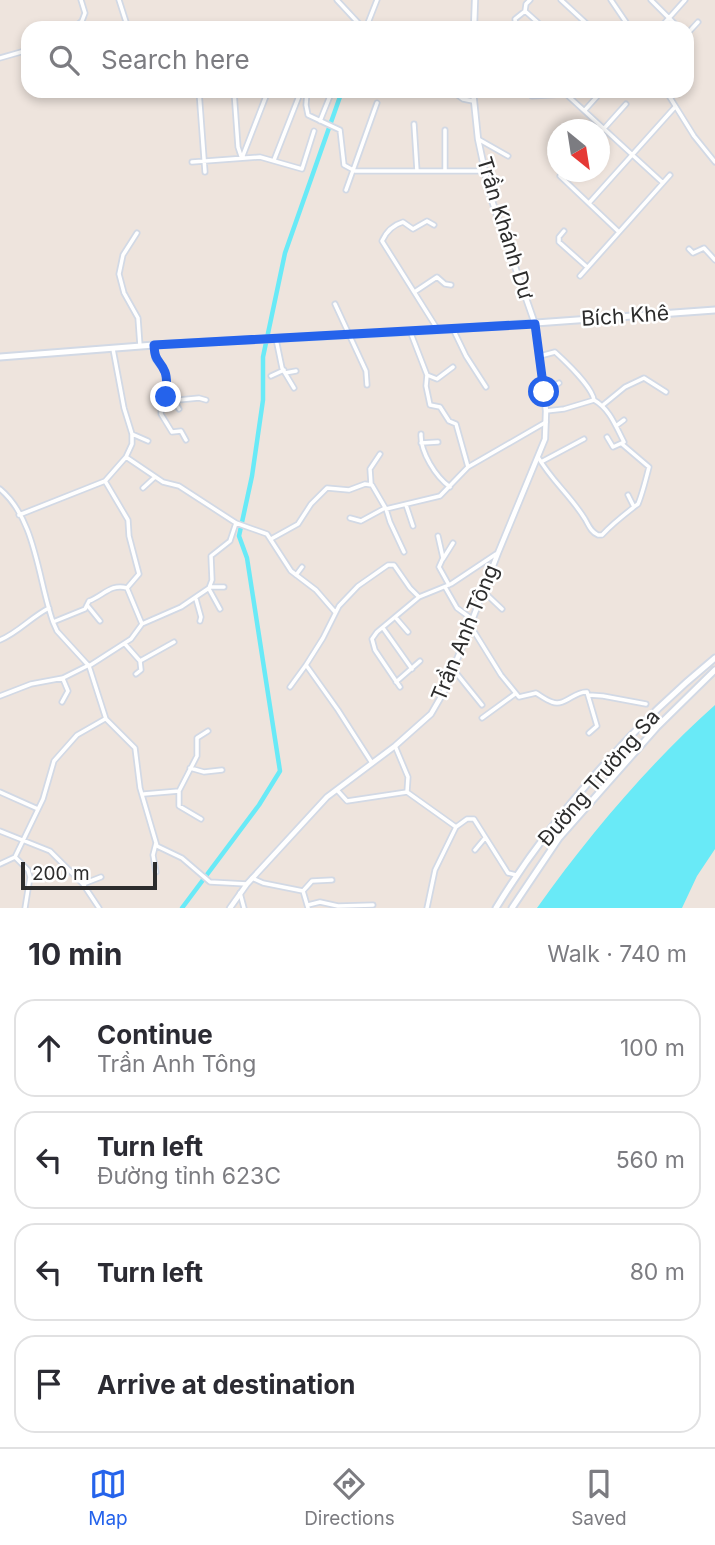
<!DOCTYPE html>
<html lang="en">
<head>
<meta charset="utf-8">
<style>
  :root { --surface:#fff; --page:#f7f7f7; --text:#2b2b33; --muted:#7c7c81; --line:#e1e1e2; --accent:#2563eb }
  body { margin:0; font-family:Inter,sans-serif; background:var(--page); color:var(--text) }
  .compass { position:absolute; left:547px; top:119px; width:63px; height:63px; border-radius:50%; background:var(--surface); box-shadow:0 4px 10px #0003; rotate:150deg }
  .scale { position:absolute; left:21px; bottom:18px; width:136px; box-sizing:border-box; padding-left:7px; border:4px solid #2c2c2c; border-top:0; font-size:19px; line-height:24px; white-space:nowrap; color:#2c2c2c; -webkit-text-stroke:5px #fff; paint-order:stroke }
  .stop { position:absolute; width:21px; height:21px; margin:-16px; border:5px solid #2563eb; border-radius:50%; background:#fff }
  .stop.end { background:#2563eb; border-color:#fff; box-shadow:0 2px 7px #0008 }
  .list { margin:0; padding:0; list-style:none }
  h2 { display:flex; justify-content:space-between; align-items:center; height:91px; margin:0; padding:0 28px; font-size:30px }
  h2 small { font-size:23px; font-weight:400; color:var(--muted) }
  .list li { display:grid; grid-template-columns:46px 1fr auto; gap:21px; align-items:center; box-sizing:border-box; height:98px; margin:0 14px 14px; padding:0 14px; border:2px solid var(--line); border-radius:21px }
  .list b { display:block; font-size:26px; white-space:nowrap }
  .list p { margin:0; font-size:23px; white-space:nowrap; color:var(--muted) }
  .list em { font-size:23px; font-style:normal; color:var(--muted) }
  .icon { flex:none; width:38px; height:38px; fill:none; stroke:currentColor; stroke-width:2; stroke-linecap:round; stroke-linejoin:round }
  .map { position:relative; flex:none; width:715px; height:908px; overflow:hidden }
  .search { position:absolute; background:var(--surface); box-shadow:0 4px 10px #0003; left:21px; right:21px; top:21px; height:77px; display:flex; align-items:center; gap:18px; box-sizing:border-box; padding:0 24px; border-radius:21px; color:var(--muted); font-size:26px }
  .sheet { height:539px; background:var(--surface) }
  nav { display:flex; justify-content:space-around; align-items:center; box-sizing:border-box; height:98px; border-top:2px solid var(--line); background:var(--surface); font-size:19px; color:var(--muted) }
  nav a { display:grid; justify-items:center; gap:4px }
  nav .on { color:var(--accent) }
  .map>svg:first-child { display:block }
  .water { fill:#69eaf7 }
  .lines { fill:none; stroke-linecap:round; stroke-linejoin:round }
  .canal { stroke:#69eaf7; stroke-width:4.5 }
  .minor-casing { stroke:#d2d9e5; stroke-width:7 }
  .tertiary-casing { stroke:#d2d9e5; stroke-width:8 }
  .secondary-casing { stroke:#d2d9e5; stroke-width:9 }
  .minor { stroke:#fff; stroke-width:3.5 }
  .tertiary { stroke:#fff; stroke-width:4.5 }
  .secondary { stroke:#fff; stroke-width:5 }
  .route { stroke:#2563eb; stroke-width:9 }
  .labels { text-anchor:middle; stroke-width:5; stroke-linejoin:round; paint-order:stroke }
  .street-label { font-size:21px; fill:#2c2c2c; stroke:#fff }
</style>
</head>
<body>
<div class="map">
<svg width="715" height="908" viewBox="0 0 715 908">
  <rect width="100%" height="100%" fill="#eee4dd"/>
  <path class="water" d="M715,705V849L697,876L682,908H537C589,835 648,765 715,705Z"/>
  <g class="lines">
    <path class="canal" d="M182,908L259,805L280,771L247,558L239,536L252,476L263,400V357L285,253L342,91"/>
    <defs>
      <path id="minor" d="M119,0L128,28
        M337,0L363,28
        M530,0L526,4L525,11L544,28
        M561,0L587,24
        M611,0L630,28
        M651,0L679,28
        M74,28L82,21L85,13L81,0
        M366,28L377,0
        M516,28L515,19L525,11
        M660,28L685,0
        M687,34L698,22
        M0,58L28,50
        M199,91L205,172
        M234,91L238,147L241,156
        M307,91L306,105L308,115L340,130L344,165L355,171H484
        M452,91L463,99L473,101
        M568,91L566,94L663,183
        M666,91L694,136L715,162
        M532,96L565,94
        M585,110L602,91
        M320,121L332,91
        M414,124L417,171
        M445,130V171
        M600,133L626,104
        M478,139L508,156
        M242,158L268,91
        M274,160L301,91
        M192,162L260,157L302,169L314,131
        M564,172L560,176L619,232
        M346,190L377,103
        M589,203L675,107
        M434,225L427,221L413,229L403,222C393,225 386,232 382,241L438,330
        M564,231L559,237V242L587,267
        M137,233L123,255L119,274L124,293L138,318L140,346
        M689,249L693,253L704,248L715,260
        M580,276L670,175
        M416,291L437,277L445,284L451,285
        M335,304L366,371L367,385
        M453,329L466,356L486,387
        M410,331L427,375L426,386L430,405L440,407L449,421L456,424L468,467
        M276,339L282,368L294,388
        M154,345L155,359L166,374L168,401L199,398L206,400
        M540,356L555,352C566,362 592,387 594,400C610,409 616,427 624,442L613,447L607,437
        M285,373L296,371
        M427,375L437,379L453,367
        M271,376L284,370
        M544,392L559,383
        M167,399L161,408V414L172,432L181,431L186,440
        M174,400L179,409
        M603,405L625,387L644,378L666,392
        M546,411L564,409L594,400
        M616,426L624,420
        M132,434L148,441
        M421,434C420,452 436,477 450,487
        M421,443L438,442
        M126,457L163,482L179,486L236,523L267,534L291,571L316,590L335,612
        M538,457C551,480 571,496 585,519C589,526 591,532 598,535H602C613,523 625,514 638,504C641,497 647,475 649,467L622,444
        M541,462L584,439
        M105,481L128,520L129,536L139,574L127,588L142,624
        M371,484L370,469L380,454
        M143,488L155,477
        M0,489C36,519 38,580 53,622L57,631L89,666L106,719L135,748L140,788L157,846L182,858L210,882L247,884
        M628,495L634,507
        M406,505L413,526
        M386,509L390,522L404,552
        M19,515L105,481L126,457L132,444V434L124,408L113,349
        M350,518L361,521L385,508
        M438,536L443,558L439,567L449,585
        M271,539L298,524L311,504L327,488L349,490L365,484L372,485L386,509L440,496L468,467L546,422
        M443,559L453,543
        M296,575L302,567
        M210,587H224
        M445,587L457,608L472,619
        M209,589L220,609
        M484,592L502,609
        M196,599L201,617L200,621
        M87,605L100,621
        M396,618L408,632
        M53,622L85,609L89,601C103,596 111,583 127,588
        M470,625L501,675L519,697L536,693C541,696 546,700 552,702C565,707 574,691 587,692L597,726L589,733
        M383,628L412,669
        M0,640C18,633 31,617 49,608
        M125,644L140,661L174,642
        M89,666L131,639L142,624L181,607L209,588L212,580L211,556L230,541L236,523
        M453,669L482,705
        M136,674L141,670L140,661
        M396,682L420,661
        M290,687L306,665
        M400,687L375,650L372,639L377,632L419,597
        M589,695L603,696L646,704
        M0,696L31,684L63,678L89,665
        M62,702L68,691L63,679
        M482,718L515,694
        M395,746L408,777L407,792L456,827L467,819H474L508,873L516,875
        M372,763L338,710L306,665L323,638L339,606L358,586L388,565H394L410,588L419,597L451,584L496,554
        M190,768L204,772L222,770
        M337,790L347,801L407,792
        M0,792L38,809
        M179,792V806L201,819
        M144,794L179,791L197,756V738L208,731
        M0,831L50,851L83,884L99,908
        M156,843L153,855L156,872
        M475,850L485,838
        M0,864L15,857
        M252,878L263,883L303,891L308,908
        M83,884L101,877
        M303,891L312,881L332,880
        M240,893L244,908
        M308,905L320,902L338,906L373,905
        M25,908L30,877L28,870L15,857L43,799L54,761L77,735L105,719
        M427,908L435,870L456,827"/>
      <path id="tertiary" d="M474,28L475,0
        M230,908L247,884L327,797L395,746L431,714L446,688L498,553L545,439L546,411L535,324L490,195L478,139L473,91"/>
      <path id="secondary" d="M0,357L154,345L438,330L715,310
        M496,908C551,818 633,725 715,658
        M512,908L559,838L657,727L715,670"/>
    </defs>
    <use href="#minor" class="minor-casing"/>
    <use href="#tertiary" class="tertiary-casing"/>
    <use href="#secondary" class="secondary-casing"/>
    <use href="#minor" class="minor"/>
    <use href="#tertiary" class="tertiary"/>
    <use href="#secondary" class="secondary"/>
  </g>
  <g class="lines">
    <path class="route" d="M166,397C166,389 168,380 165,372C159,358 155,363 154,345L535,324L544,392"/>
  </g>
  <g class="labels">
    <g class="street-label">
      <text transform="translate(505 228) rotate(73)" y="7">Trần Khánh Dư</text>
      <text transform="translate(625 316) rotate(-4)" y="7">Bích Khê</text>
      <text transform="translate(465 633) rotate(-68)" y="7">Trần Anh Tông</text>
      <text transform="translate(599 778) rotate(-49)" y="7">Đường Trường Sa</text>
    </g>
  </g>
</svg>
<svg class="compass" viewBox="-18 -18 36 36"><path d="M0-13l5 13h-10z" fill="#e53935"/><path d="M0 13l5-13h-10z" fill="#7c7c81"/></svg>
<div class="scale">200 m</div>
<div class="stop" style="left:544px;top:392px"></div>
<div class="stop end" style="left:166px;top:397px"></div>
<div class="search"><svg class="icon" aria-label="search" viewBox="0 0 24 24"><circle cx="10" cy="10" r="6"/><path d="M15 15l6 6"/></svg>Search here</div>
</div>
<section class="sheet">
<h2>10 min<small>Walk · 740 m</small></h2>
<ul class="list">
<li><svg class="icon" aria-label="ahead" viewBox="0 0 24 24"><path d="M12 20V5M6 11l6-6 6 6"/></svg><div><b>Continue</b><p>Trần Anh Tông</p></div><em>100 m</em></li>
<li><svg class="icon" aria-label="left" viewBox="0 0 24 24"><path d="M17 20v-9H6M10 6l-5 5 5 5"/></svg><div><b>Turn left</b><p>Đường tỉnh 623C</p></div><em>560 m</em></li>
<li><svg class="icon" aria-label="left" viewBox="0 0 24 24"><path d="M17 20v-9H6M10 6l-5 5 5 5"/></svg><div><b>Turn left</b></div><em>80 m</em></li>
<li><svg class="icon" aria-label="arrive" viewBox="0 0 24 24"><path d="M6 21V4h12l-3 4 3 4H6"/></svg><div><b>Arrive at destination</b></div></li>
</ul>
</section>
<nav>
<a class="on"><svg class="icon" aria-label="map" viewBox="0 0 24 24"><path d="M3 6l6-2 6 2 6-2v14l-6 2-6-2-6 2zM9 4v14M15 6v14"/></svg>Map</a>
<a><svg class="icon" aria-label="directions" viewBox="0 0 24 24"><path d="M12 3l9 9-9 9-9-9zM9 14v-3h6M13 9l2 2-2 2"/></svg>Directions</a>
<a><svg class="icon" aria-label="saved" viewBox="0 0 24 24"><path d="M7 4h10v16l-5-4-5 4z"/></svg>Saved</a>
</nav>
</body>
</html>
